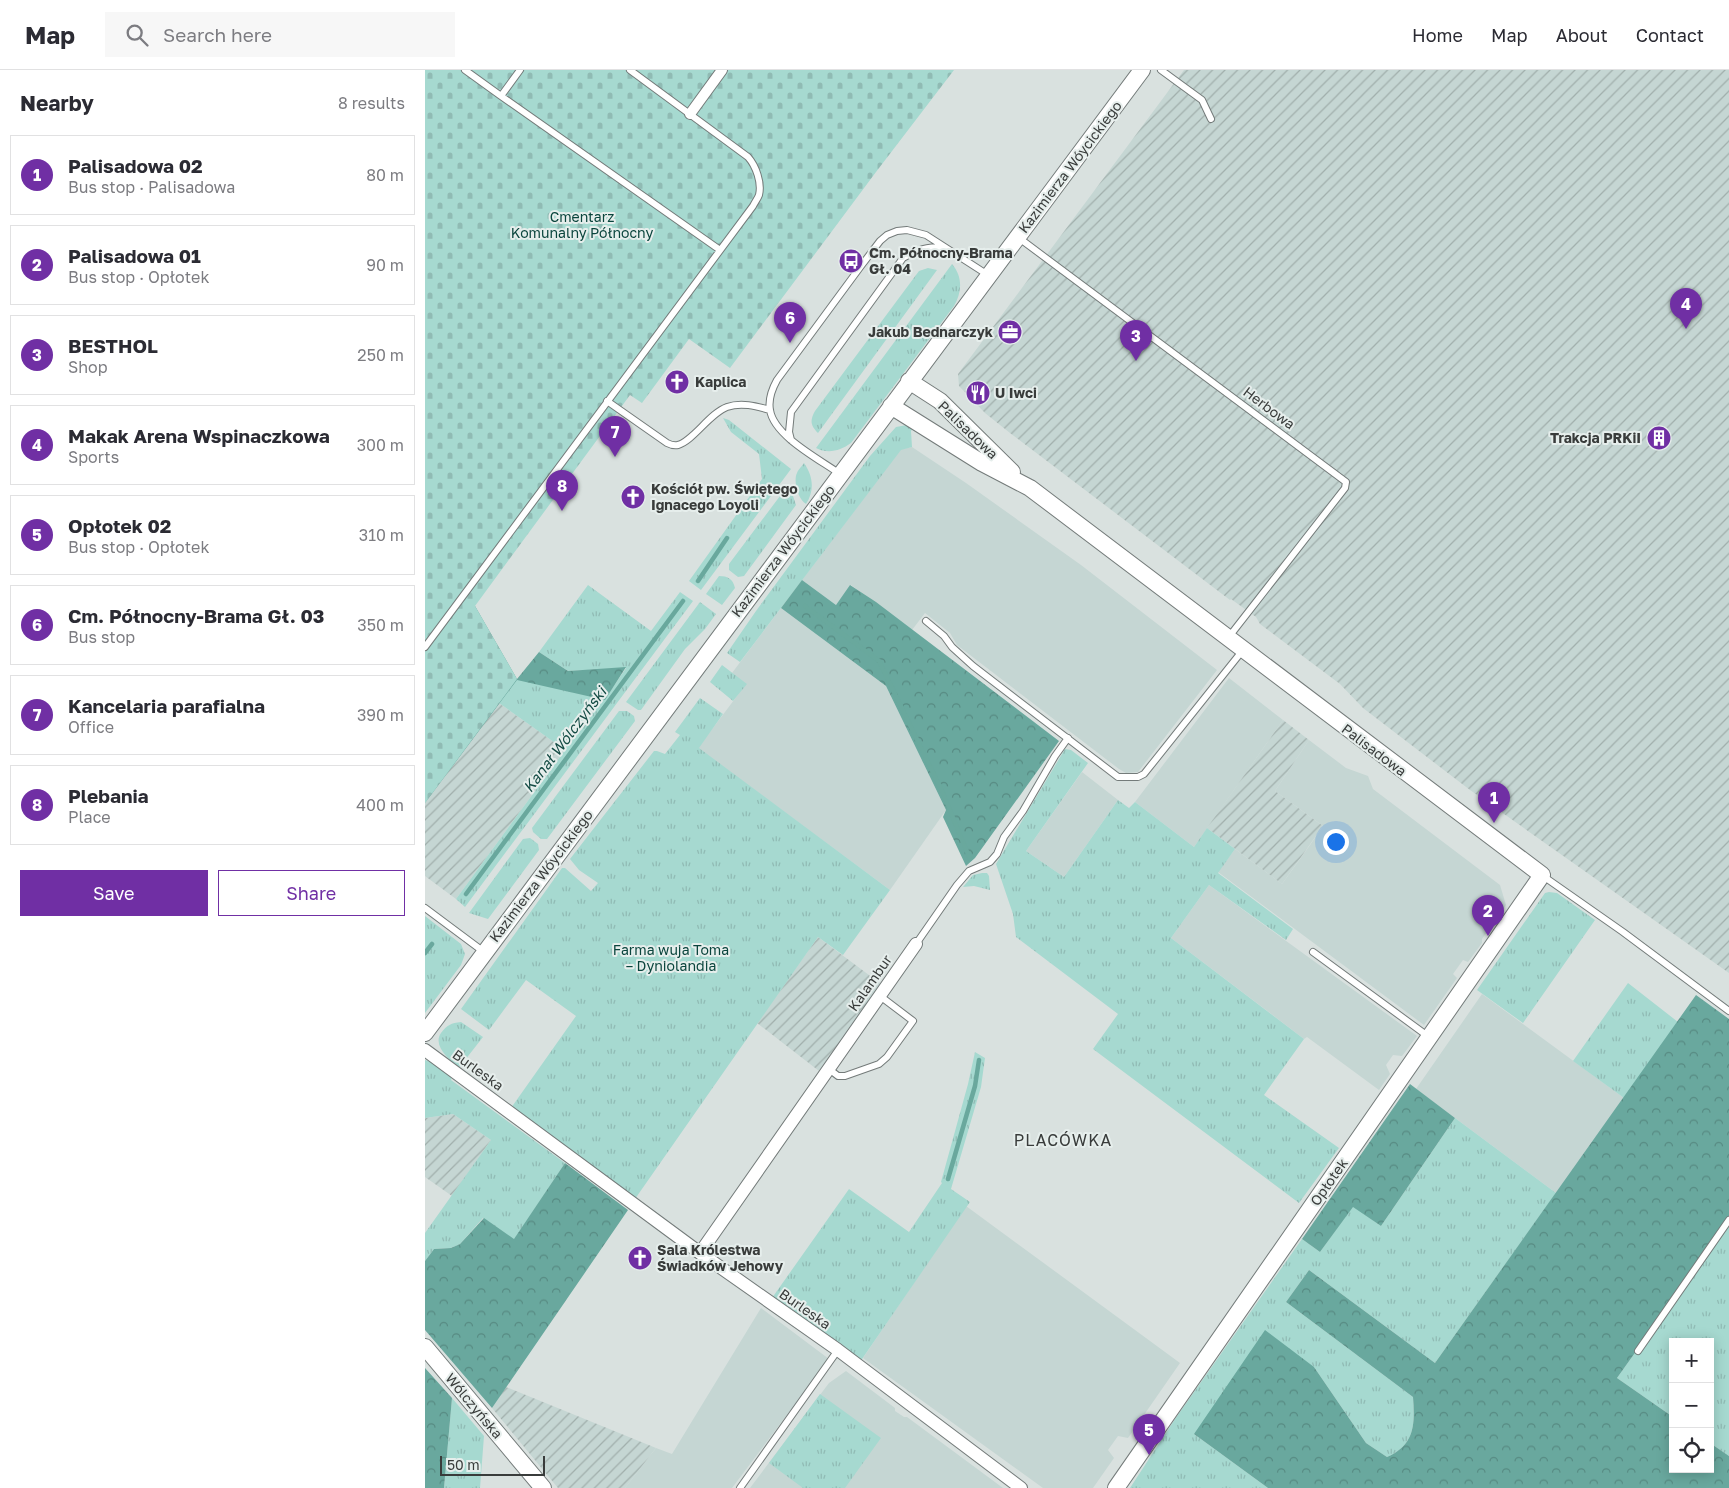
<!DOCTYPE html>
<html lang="en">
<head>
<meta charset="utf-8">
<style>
  :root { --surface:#fff; --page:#f7f7f7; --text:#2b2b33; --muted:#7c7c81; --line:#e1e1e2; --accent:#702fa4 }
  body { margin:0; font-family:"Golos Text",sans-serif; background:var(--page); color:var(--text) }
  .controls { position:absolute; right:15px; bottom:15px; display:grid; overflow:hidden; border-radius:0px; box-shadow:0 2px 12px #0003 }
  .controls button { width:45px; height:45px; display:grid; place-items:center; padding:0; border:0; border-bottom:1px solid var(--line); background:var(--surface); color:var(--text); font:25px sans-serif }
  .scale { position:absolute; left:15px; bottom:12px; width:105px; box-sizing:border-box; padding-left:5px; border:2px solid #393c3b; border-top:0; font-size:14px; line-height:18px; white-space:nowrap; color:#393c3b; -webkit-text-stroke:4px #e6eeec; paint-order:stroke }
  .you { position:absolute; left:910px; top:771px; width:18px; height:18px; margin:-12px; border:4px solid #fff; border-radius:50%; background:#1a73e8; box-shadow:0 0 0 8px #1a73e833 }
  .badge { display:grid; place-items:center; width:32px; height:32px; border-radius:50%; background:var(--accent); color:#fff; font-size:16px; font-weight:700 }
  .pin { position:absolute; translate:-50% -41px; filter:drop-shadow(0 1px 2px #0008) }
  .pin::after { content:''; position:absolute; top:26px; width:18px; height:15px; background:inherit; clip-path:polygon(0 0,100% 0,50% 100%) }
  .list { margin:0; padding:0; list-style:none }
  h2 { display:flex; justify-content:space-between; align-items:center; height:65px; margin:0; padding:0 20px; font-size:21px }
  h2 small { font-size:16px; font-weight:400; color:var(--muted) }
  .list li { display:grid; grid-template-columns:32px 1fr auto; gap:15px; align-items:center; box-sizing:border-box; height:80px; margin:0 10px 10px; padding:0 10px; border:1px solid var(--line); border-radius:0px }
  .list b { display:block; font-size:19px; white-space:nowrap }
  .list p { margin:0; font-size:16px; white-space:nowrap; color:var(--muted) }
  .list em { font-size:16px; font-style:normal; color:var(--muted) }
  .actions { display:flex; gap:10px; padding:15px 20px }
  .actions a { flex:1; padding:11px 0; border:1px solid var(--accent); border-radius:0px; text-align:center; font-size:18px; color:var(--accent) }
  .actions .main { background:var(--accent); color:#fff }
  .icon { flex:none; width:28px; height:28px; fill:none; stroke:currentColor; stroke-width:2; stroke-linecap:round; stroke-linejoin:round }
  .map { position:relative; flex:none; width:1304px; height:1418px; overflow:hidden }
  header { display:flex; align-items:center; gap:30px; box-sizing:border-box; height:70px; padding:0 25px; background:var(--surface); border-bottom:1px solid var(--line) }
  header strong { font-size:24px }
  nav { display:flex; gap:28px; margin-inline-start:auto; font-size:18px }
  .search { width:350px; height:45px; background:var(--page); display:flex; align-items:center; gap:12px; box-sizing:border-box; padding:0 18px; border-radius:0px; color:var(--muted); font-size:19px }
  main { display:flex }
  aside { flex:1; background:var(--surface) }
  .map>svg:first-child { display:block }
  .built { fill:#c5d6d3 }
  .industrial { fill:url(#industrial-furrows) }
  .grass { fill:url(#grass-tufts) }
  .forest { fill:url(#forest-crowns) }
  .cemetery { fill:url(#cemetery-stones) }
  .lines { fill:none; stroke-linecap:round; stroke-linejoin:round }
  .stream { stroke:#69a89d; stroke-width:4.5 }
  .service-casing { stroke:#747b7a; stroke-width:8 }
  .pedestrian-casing { stroke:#747b7a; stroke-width:12 }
  .minor-casing { stroke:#747b7a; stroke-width:14 }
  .tertiary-casing { stroke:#747b7a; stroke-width:18 }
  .service { stroke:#fff; stroke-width:6 }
  .pedestrian { stroke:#fff; stroke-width:10 }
  .minor { stroke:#fff; stroke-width:12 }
  .tertiary { stroke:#fff; stroke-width:16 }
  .labels { text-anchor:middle; stroke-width:4; stroke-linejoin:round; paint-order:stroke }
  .street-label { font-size:14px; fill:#393c3b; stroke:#e6eeec }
  .park-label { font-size:14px; fill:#0a453d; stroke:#e6eeec }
  .poi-label { font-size:14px; font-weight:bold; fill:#393c3b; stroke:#e6eeec; text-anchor:start }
  .water-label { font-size:15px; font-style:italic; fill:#154c45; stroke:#e6eeec }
  .quarter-label { font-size:16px; letter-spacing:1px; fill:#393c3b; stroke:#e6eeec }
</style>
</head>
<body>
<header>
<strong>Map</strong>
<div class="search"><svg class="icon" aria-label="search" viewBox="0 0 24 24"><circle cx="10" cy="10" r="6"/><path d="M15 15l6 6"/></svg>Search here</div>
<nav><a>Home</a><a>Map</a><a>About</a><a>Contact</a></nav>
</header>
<main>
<aside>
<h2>Nearby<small>8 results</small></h2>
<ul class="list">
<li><span class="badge">1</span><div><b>Palisadowa 02</b><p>Bus stop · Palisadowa</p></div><em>80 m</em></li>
<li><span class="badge">2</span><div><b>Palisadowa 01</b><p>Bus stop · Opłotek</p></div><em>90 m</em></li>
<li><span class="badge">3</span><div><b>BESTHOL</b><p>Shop</p></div><em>250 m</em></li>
<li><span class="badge">4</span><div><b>Makak Arena Wspinaczkowa</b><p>Sports</p></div><em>300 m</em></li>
<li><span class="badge">5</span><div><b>Opłotek 02</b><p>Bus stop · Opłotek</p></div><em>310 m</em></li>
<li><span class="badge">6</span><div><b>Cm. Północny-Brama Gł. 03</b><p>Bus stop</p></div><em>350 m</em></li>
<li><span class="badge">7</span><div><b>Kancelaria parafialna</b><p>Office</p></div><em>390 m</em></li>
<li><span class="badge">8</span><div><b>Plebania</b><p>Place</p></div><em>400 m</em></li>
</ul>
<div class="actions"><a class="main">Save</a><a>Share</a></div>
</aside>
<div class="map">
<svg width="1304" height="1418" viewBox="0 0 1304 1418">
  <defs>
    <pattern id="industrial-furrows" width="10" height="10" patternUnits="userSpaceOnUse" patternTransform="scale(1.25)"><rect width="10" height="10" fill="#c5d6d3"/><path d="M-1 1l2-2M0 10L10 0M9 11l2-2" fill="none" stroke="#a1afac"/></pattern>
    <pattern id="grass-tufts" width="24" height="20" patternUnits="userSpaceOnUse" patternTransform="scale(1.25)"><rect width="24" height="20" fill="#a6d9d0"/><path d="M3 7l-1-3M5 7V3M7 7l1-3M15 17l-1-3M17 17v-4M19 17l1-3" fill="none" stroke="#90bbb4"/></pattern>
    <pattern id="forest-crowns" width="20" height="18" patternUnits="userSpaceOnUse" patternTransform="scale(1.25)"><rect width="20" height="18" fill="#69a89e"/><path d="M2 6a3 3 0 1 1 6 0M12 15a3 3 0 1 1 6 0" fill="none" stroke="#578a82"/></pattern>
    <pattern id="cemetery-stones" width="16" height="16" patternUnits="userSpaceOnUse" patternTransform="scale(1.25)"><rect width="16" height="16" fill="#a6d9d0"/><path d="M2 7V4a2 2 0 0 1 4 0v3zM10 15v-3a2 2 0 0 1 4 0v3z" fill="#90bbb4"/></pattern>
  </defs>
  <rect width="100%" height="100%" fill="#d9e1df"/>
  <path class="built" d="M487,377L541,413L656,495L792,600L713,702L701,703L694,699L532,575L525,563L500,543L487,560L426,515L411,535L377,510L476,379Z
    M356,538L461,616L521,740L465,820L273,678L321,614L307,603Z
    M804,608L858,650L769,777L710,732Z
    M884,670L921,698L943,706L948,719L1075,815L1081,835L1057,869V873L1043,892L1038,890L1028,904L1032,908L999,955L793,802L810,779L857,814L885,775L898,756L850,721Z
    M657,702L693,730L639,807L601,781Z
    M784,815L992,966L977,986L968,985L961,995L965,1004L954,1020L882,967L879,969L849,946L746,868Z
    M1057,924L1199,1028L1131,1123L991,1019Z
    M541,1136L755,1293L703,1368L693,1366L683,1380L689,1388L668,1418H618L438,1288Z
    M336,1238L404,1289L307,1418H200L231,1378L247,1384Z
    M421,1301L470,1338V1341L479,1347H482L578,1418H325L404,1313Z"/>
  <path class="industrial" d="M759,0H1304V903L1045,720L938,638L915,614L835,554L831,547L806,529L805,530L585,363L560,343L534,316L533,304Z
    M74,633L140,680L31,829L0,806V733Z
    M858,650L884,670L850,721L898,756L857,814L782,758Z
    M393,867L456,914L394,1001L332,953Z
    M28,1044L66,1070L27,1126L0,1107V1048Z
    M81,1317L231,1378L200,1418H133L67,1338Z"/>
  <path class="grass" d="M527,194C538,207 537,222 529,236L426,373C415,381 403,384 391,378Z
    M503,198L512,200L393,363C385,355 385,350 390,341L494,201Z
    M298,348L304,350L366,399L276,520L264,511L337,409L334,384L306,362Z
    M482,355L488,358L486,361L487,377L476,380L315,592L302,583L331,541L445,386L471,357Z
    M379,393C388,406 390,420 381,434C373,429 368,411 372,403C373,400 377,396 379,393Z
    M364,414L371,435L319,506L313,507L304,500V494Z
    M294,506C303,506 308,509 310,518L297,535L281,524Z
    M163,515L226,561L255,522L268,531L40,837L31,829L140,680L74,633L92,609L180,629L201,598L143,601L114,582Z
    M275,532L291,544L280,559L260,579L216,640H213L201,632Z
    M297,595L322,614L308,631L285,612Z
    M275,628L298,644L274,678L465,820L418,885L393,867L210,1129L86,1038L151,946L101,910L64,960L36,939L137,798H140L166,821L173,813L154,800L145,789L229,681H232L240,684L255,665L250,662Z
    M194,641H202L209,646L210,651L122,769H116L108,762L107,758Z
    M640,679L646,680L663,693L601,781L639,807L693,730L704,738L710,732L769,777L782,758L810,779L793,803L868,859L861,870L784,815L746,868L879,969L839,1025L914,1078L874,1133L668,979L693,944L591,867L588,844L571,794Z
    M105,768L113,774L114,780L63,849L44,843L98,769Z
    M557,803H562L564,806L565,820L549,816L538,817L548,805Z
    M1124,822L1132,823L1170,850L1098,953L1052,920L1120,823Z
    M0,846L36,874L40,884L36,895L0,943Z
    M1203,913L1253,952L1199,1028L1148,991Z
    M36,952L58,967L33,999C25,989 7,976 16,963C22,955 26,953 36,952Z
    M550,982L560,988L556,1017L526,1119L545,1132L435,1292L347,1228L424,1119L484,1162L517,1113L516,1112L543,1014Z
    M0,990L6,992L27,1007L26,1010L140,1093L89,1170L58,1148L35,1174L26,1178L9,1179L0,1191V1163L66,1070L28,1044L0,1048Z
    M1030,1048L1131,1123L1010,1293L884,1200L861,1232L988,1327C990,1354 990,1375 962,1387L941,1373L889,1297L769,1364L843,1418H705L750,1349L877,1169L895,1182L928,1136L956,1156Z
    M1304,1151V1386L1285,1373V1272H1248V1347L1192,1308Z
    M395,1324L456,1368L420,1418H378L344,1393Z
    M27,1328L59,1366L55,1418H19Z"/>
  <path class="forest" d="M377,510L411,535L425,515L451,532L634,671L550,788L541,796L518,747L521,740L461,616L356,538Z
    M50,536L92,609L114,582L143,601L201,597L180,630L92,610L0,733Z
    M1271,925L1304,949V1151L1192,1308L1248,1347V1399H1285V1373L1304,1386V1418H843L769,1364L840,1260L889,1297L941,1373L962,1387C990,1375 990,1354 988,1327L861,1232L884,1200L1010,1293Z
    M985,1014L1030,1048L956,1156L928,1137L895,1182L877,1169Z
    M140,1093L203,1140L67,1338L0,1260V1191L9,1179L26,1178L35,1174L59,1148L89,1169Z
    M0,1298L27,1328L19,1418H0Z"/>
  <path class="cemetery" d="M0,0H529L451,102L305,298L264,269L217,333L205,325L50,536L92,609L0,733Z"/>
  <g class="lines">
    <path class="stream" d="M273,511L302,468
      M380,536L454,591L517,721L545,789
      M41,824L258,531
      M0,883L7,874
      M523,1109L550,1016L554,990"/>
    <defs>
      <path id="service" d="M40,0L76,26L95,0
        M736,0L777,30L786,49
        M76,26L295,180
        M594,168L921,412L920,418L803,568
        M182,331L242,373C246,375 249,376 253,375C268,371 285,343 302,337C316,332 331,336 345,340
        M366,370L364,362L366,342L478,188C494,179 501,177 519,177
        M415,404C394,389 349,366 345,340C343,329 347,319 352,310L436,196L455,171L462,165L472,161L482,160L501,165L563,205
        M501,551L519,566L527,577L548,596L693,707H713L719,704L818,580
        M0,577L328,136C330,132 333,128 334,125C337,113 331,96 323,87L205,0
        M1118,806L1198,862L1304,941
        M0,838L59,882
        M491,874L532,815L544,801L565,792L572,784L579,767L598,741L630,686L643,668
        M888,882L1004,967
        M404,999L413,1006H420L454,994L462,987L488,951L455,926
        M1213,1281L1304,1150
        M315,1418L413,1280"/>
      <path id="pedestrian" d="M265,44L297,0"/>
      <path id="minor" d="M0,980L275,1183L413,1280L596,1418
        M275,1183L491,874"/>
      <path id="tertiary" d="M484,311L515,331L587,402
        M466,336L557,393L605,418L1117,805L691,1418
        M0,963L717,0
        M0,1277L118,1418"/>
    </defs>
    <use href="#service" class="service-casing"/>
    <use href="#pedestrian" class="pedestrian-casing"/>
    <use href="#minor" class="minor-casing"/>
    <use href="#tertiary" class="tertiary-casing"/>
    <use href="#service" class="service"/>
    <use href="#pedestrian" class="pedestrian"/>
    <use href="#minor" class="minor"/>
    <use href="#tertiary" class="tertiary"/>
  </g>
  <defs>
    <symbol id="bus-disc" viewBox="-11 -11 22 22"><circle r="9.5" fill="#702fa4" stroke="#e6eeec"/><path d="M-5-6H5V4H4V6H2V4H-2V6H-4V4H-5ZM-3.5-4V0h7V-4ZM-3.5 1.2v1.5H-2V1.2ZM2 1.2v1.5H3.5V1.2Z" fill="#fff"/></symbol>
    <symbol id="office-disc" viewBox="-11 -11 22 22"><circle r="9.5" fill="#702fa4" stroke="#e6eeec"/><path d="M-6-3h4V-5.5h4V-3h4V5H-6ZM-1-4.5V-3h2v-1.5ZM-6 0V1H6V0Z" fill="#fff"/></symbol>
    <symbol id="church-disc" viewBox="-11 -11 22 22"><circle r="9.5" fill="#702fa4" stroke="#e6eeec"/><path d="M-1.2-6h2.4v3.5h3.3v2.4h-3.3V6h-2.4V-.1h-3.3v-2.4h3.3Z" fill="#fff"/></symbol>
    <symbol id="restaurant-disc" viewBox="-11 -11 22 22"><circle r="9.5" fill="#702fa4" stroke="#e6eeec"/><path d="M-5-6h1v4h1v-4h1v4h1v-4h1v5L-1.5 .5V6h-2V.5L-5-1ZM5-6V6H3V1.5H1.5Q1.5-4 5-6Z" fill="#fff"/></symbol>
    <symbol id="building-disc" viewBox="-11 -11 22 22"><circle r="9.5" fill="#702fa4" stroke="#e6eeec"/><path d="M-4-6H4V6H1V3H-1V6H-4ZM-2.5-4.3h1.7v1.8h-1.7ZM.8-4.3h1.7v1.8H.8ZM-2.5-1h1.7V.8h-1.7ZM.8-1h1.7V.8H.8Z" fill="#fff"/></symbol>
  </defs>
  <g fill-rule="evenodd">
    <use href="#bus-disc" x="412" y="177" width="28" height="28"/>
    <use href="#office-disc" x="571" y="248" width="28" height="28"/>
    <use href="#church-disc" x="238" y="298" width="28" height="28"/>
    <use href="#restaurant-disc" x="539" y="309" width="28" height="28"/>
    <use href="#building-disc" x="1220" y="354" width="28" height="28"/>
    <use href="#church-disc" x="194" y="413" width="28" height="28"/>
    <use href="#church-disc" x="201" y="1174" width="28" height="28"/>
  </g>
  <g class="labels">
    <g class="street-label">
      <text transform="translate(645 97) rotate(-53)" y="5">Kazimierza Wóycickiego</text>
      <text transform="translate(844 338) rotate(37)" y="5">Herbowa</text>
      <text transform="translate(543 360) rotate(44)" y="5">Palisadowa</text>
      <text transform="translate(358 481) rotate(-53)" y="5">Kazimierza Wóycickiego</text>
      <text transform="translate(949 680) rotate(37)" y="5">Palisadowa</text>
      <text transform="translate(116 806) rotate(-53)" y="5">Kazimierza Wóycickiego</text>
      <text transform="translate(445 913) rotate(-55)" y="5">Kalambur</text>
      <text transform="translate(53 1000) rotate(36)" y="5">Burleska</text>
      <text transform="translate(904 1112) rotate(-55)" y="5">Opłotek</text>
      <text transform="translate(380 1239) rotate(35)" y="5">Burleska</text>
      <text transform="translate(49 1336) rotate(50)" y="5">Wólczyńska</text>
    </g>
    <g class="park-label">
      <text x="157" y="152">Cmentarz<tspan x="157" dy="16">Komunalny Północny</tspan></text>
      <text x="246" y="885">Farma wuja Toma<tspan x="246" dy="16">– Dyniolandia</tspan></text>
    </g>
    <g class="poi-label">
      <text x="444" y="188">Cm. Północny-Brama<tspan x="444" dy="16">Gł. 04</tspan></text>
      <text x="568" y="267" text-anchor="end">Jakub Bednarczyk</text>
      <text x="270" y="317">Kaplica</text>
      <text x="570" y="328">U Iwci</text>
      <text x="1216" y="373" text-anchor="end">Trakcja PRKiI</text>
      <text x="226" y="424">Kościół pw. Świętego<tspan x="226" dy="16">Ignacego Loyoli</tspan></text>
      <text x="232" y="1185">Sala Królestwa<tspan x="232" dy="16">Świadków Jehowy</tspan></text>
    </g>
    <g class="water-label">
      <text transform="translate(140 670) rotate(-53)" y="5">Kanał Wólczyński</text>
    </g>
    <g class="quarter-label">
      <text x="638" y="1076">PLACÓWKA</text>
    </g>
  </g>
</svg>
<div class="controls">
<button>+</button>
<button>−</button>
<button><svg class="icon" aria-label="locate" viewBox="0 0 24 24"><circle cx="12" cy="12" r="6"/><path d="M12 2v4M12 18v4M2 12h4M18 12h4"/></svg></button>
</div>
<div class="scale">50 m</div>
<div class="you"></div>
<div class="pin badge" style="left:1069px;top:753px">1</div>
<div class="pin badge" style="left:1063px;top:866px">2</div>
<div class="pin badge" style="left:711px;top:291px">3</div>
<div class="pin badge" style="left:1261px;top:259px">4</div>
<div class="pin badge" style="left:724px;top:1385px">5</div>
<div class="pin badge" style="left:365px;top:273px">6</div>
<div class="pin badge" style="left:190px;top:387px">7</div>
<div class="pin badge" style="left:137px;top:441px">8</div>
</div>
</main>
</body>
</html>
